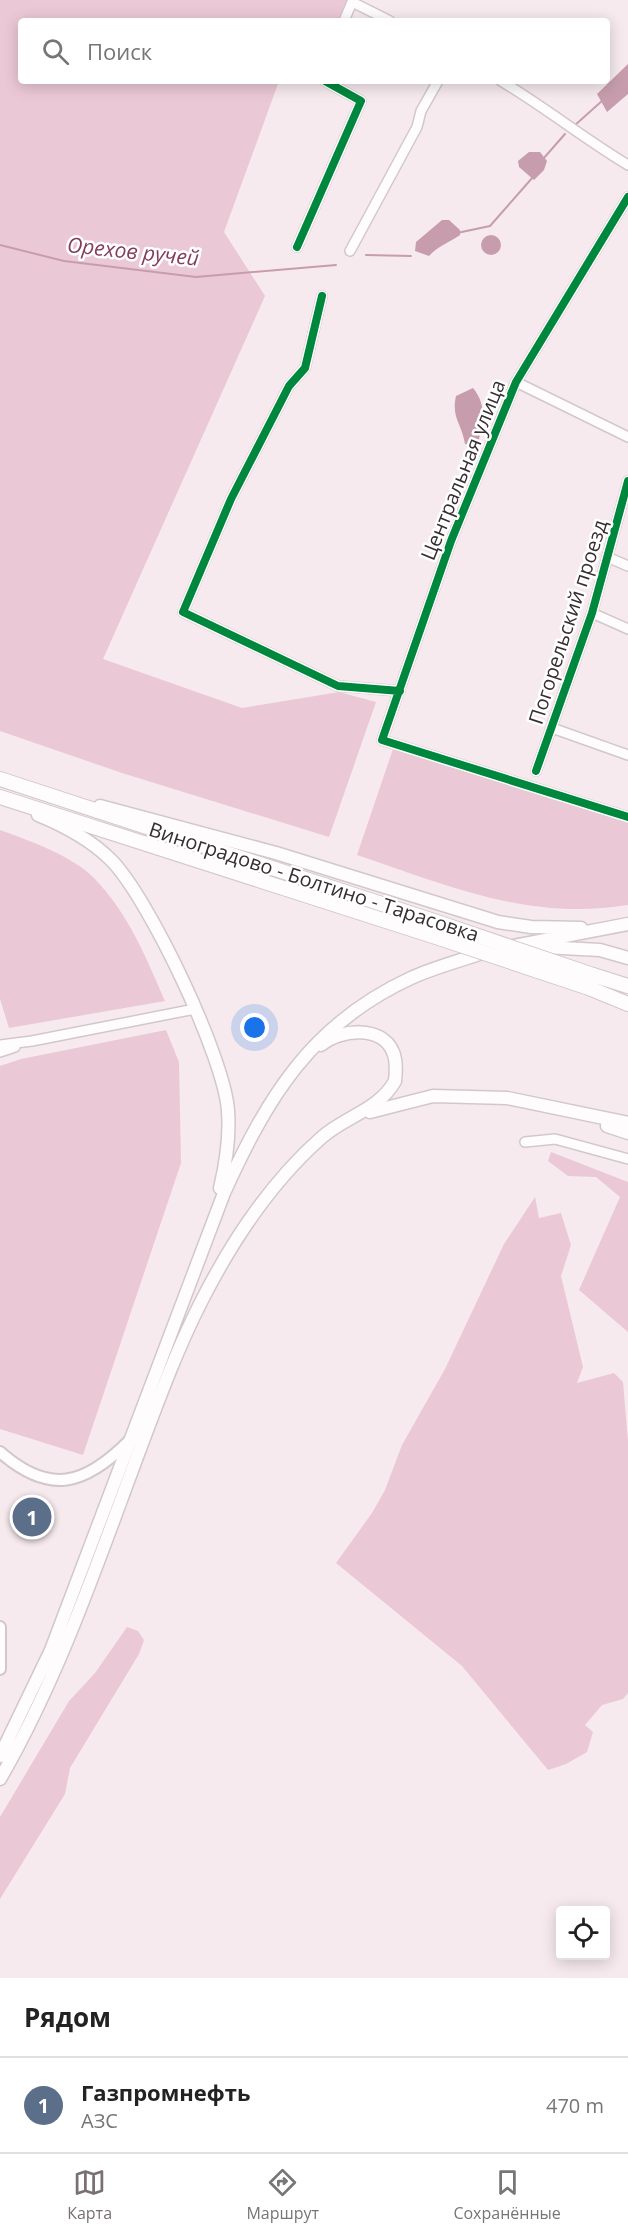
<!DOCTYPE html>
<html lang="ru">
<head>
<meta charset="utf-8">
<style>
  :root { --surface:#fff; --page:#f2f2f2; --text:#222; --muted:#767676; --line:#e0e0e0; --accent:#7a7073 }
  body { margin:0; font-family:"Open Sans",sans-serif; background:var(--page); color:var(--text) }
  .controls { position:absolute; right:18px; bottom:18px; display:grid; overflow:hidden; border-radius:6px; box-shadow:0 3px 15px #0003 }
  .controls button { width:54px; height:54px; display:grid; place-items:center; padding:0; border:0; border-bottom:2px solid var(--line); background:var(--surface); color:var(--text); font:30px sans-serif }
  .you { position:absolute; left:255px; top:1028px; width:21px; height:21px; margin:-15px; border:4px solid #fff; border-radius:50%; background:#1a73e8; box-shadow:0 0 0 9px #1a73e833 }
  .badge { display:grid; place-items:center; width:39px; height:39px; border-radius:50%; background:var(--accent); color:#fff; font-size:20px; font-weight:700 }
  .pin { position:absolute; translate:-50% -50%; border:3px solid #fff; box-shadow:0 2px 6px #0006 }
  .list { margin:0; padding:0; list-style:none }
  h2 { display:flex; justify-content:space-between; align-items:center; height:78px; margin:0; padding:0 24px; font-size:26px }
  h2 small { font-size:20px; font-weight:400; color:var(--muted) }
  .list li { display:grid; grid-template-columns:39px 1fr auto; gap:18px; align-items:center; box-sizing:border-box; height:96px; padding:0 24px; border-top:2px solid var(--line) }
  .list b { display:block; font-size:22px; white-space:nowrap }
  .list p { margin:0; font-size:20px; white-space:nowrap; color:var(--muted) }
  .list em { font-size:20px; font-style:normal; color:var(--muted) }
  .icon { flex:none; width:33px; height:33px; fill:none; stroke:currentColor; stroke-width:2; stroke-linecap:round; stroke-linejoin:round }
  .map { position:relative; flex:none; width:628px; height:1978px; overflow:hidden }
  .search { position:absolute; background:var(--surface); box-shadow:0 3px 15px #0003; left:18px; right:18px; top:18px; height:66px; display:flex; align-items:center; gap:15px; box-sizing:border-box; padding:0 21px; border-radius:6px; color:var(--muted); font-size:22px }
  .sheet { height:174px; background:var(--surface) }
  nav { display:flex; justify-content:space-around; align-items:center; box-sizing:border-box; height:84px; border-top:2px solid var(--line); background:var(--surface); font-size:16px; color:var(--muted) }
  nav a { display:grid; justify-items:center; gap:3px }
  nav .on { color:var(--accent) }
  .map>svg:first-child { display:block }
  .green { fill:#ebc8d5 }
  .water { fill:#c79dad }
  .lines { fill:none; stroke-linecap:round; stroke-linejoin:round }
  .stream { stroke:#c79dad; stroke-width:2 }
  .minor-casing { stroke:#d2c8cc; stroke-width:12 }
  .tertiary-casing { stroke:#d2c8cc; stroke-width:14 }
  .secondary-casing { stroke:#d2c8cc; stroke-width:15 }
  .primary-casing { stroke:#d2c8cc; stroke-width:16 }
  .minor { stroke:#fefcfc; stroke-width:9 }
  .tertiary { stroke:#fefcfc; stroke-width:10 }
  .secondary { stroke:#fefcfc; stroke-width:12 }
  .primary { stroke:#fefcfc; stroke-width:14 }
  .primary-bridge-casing { stroke:#d2c8cc; stroke-width:16; stroke-linecap:butt }
  .primary-bridge { stroke:#fefcfc; stroke-width:14 }
  .cycleway-casing { stroke:#fff; stroke-width:11 }
  .cycleway { stroke:#00873e; stroke-width:8 }
  .labels { text-anchor:middle; stroke-width:5; stroke-linejoin:round; paint-order:stroke }
  .street-label { font-size:20px; fill:#372e31; stroke:#fff }
  .water-label { font-size:21px; font-style:italic; fill:#833d5c; stroke:#fff }
</style>
</head>
<body>
<div class="map">
<svg width="628" height="1978" viewBox="0 0 628 1978">
  <rect width="100%" height="100%" fill="#f7eaee"/>
  <path class="green" d="M0,0H348L340,21H21V81H279L224,232L265,296L103,659L242,708L339,692L376,702L329,837L122,773L0,731Z
    M393,749L628,823V905C528,921 449,886 357,855Z
    M0,830C28,840 73,856 94,878C128,913 146,957 165,1001L9,1028L0,999Z
    M166,1030L179,1062L181,1163L83,1455L0,1429V1066L21,1059Z
    M551,1152L628,1182V1332L579,1290L620,1197L596,1177L568,1176L548,1161Z
    M535,1197L539,1218L561,1213L571,1245L561,1276L583,1367L577,1383L614,1373L623,1382L628,1441V1693L623,1699L602,1705L585,1725L593,1732L587,1752L566,1764L548,1770L462,1666L336,1563L372,1513L385,1490L402,1445L445,1369L504,1244Z
    M127,1627L138,1631L144,1640L139,1654L70,1768L65,1794L0,1899V1817L69,1701L95,1673Z"/>
  <path class="water" d="M628,64V94L607,112L597,94Z
    M529,152H540L547,161L544,170L534,180L519,167L518,161Z
    M442,220H449L460,230V235C449,243 439,245 429,256L415,251L416,242Z
    M481 245a10 10 0 1 1 20 0a10 10 0 1 1-20 0Z
    M473,388C488,406 483,426 477,446L465,444C462,424 451,418 456,396Z"/>
  <g class="lines">
    <path class="stream" d="M574,126L603,100
      M543,159L565,134
      M457,233L490,226L533,177
      M0,245L64,261L196,277L336,265
      M366,255L411,256"/>
    <defs>
      <path id="minor" d="M344,21L352,2L390,21
        M501,81C545,107 583,138 628,165
        M628,197L516,382L451,541L382,740L628,817
        M297,247L361,101L325,81
        M350,251L417,127L421,111L438,81
        M322,296L305,368L289,386L231,499L183,612L338,686L400,691
        M516,382L628,437
        M607,557L628,566
        M592,613L628,629
        M552,728L628,755
        M536,771L592,613L628,481
        M0,1045L32,1041L195,1009
        M0,1052L15,1047
        M525,1142L555,1139L628,1159"/>
      <path id="tertiary" d="M0,1452C50,1496 85,1485 129,1441
        M0,1627V1669"/>
      <path id="secondary" d="M100,806L276,853L498,922L531,927L581,928
        M38,815C65,826 90,839 111,860C149,898 225,1059 228,1111C230,1137 226,1163 220,1188
        M508,947L628,924
        M543,947L600,950L628,958
        M370,1112L433,1096L507,1098L628,1123
        M607,1126L628,1133
        M0,1756L51,1650L224,1193C267,1098 311,1024 411,978C435,967 463,960 488,951
        M0,1779C60,1675 98,1561 140,1449C158,1401 176,1352 199,1306C230,1244 269,1184 321,1138C344,1117 379,1110 395,1081C396,1072 397,1061 393,1052C382,1025 340,1029 321,1045"/>
      <path id="primary" d="M0,779L434,921
        M0,797L442,939
        M593,975L628,986
        M589,988L628,1004"/>
    </defs>
    <use href="#minor" class="minor-casing"/>
    <use href="#tertiary" class="tertiary-casing"/>
    <use href="#secondary" class="secondary-casing"/>
    <use href="#primary" class="primary-casing"/>
    <use href="#minor" class="minor"/>
    <use href="#tertiary" class="tertiary"/>
    <use href="#secondary" class="secondary"/>
    <use href="#primary" class="primary"/>
    <defs>
      <path id="primary-bridge" d="M434,921L593,975
        M442,939L589,988"/>
    </defs>
    <use href="#primary-bridge" class="primary-bridge-casing"/>
    <use href="#primary-bridge" class="primary-bridge"/>
    <defs>
      <path id="cycleway" d="M628,197L516,382L451,541L382,740L628,817
        M297,247L361,101L325,81
        M322,296L305,368L289,386L231,499L183,612L338,686L400,691
        M536,771L592,613L628,481"/>
    </defs>
    <use href="#cycleway" class="cycleway-casing"/>
    <use href="#cycleway" class="cycleway"/>
  </g>
  <g class="labels">
    <g class="street-label">
      <text transform="translate(463 470) rotate(-68)" y="7">Центральная улица</text>
      <text transform="translate(568 622) rotate(-72)" y="7">Погорельский проезд</text>
      <text transform="translate(314 882) rotate(18)" y="7">Виноградово - Болтино - Тарасовка</text>
    </g>
    <g class="water-label">
      <text transform="translate(133 252) rotate(6)" y="7">Орехов ручей</text>
    </g>
  </g>
</svg>
<div class="controls">
<button><svg class="icon" aria-label="locate" viewBox="0 0 24 24"><circle cx="12" cy="12" r="6"/><path d="M12 2v4M12 18v4M2 12h4M18 12h4"/></svg></button>
</div>
<div class="you"></div>
<div class="pin badge" style="left:32px;top:1517px;background:#5c6f8a">1</div>
<div class="search"><svg class="icon" aria-label="search" viewBox="0 0 24 24"><circle cx="10" cy="10" r="6"/><path d="M15 15l6 6"/></svg>Поиск</div>
</div>
<section class="sheet">
<h2>Рядом<small></small></h2>
<ul class="list">
<li><span class="badge" style="background:#5c6f8a">1</span><div><b>Газпромнефть</b><p>АЗС</p></div><em>470 m</em></li>
</ul>
</section>
<nav>
<a class="on"><svg class="icon" aria-label="map" viewBox="0 0 24 24"><path d="M3 6l6-2 6 2 6-2v14l-6 2-6-2-6 2zM9 4v14M15 6v14"/></svg>Карта</a>
<a><svg class="icon" aria-label="directions" viewBox="0 0 24 24"><path d="M12 3l9 9-9 9-9-9zM9 14v-3h6M13 9l2 2-2 2"/></svg>Маршрут</a>
<a><svg class="icon" aria-label="saved" viewBox="0 0 24 24"><path d="M7 4h10v16l-5-4-5 4z"/></svg>Сохранённые</a>
</nav>
</body>
</html>
